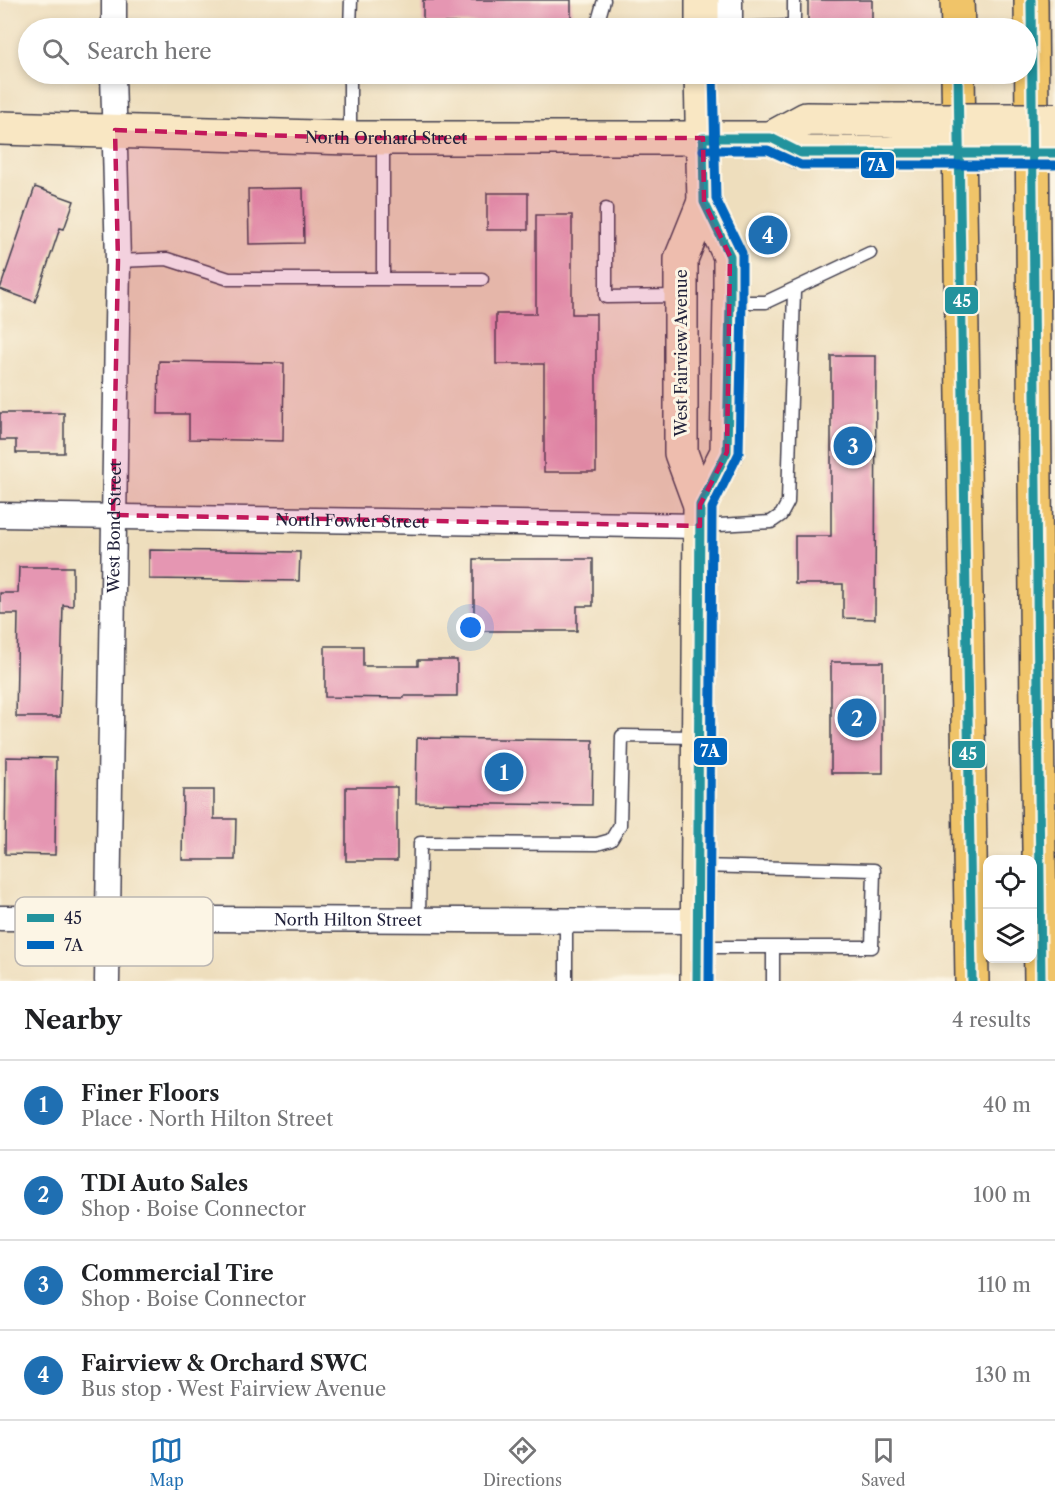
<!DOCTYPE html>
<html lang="en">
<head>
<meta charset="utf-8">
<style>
  :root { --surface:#fff; --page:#f6f6f6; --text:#202124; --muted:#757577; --line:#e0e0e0; --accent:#1f6fb2 }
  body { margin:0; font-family:"Libre Caslon Text",serif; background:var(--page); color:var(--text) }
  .controls { position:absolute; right:18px; bottom:18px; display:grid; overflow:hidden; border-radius:12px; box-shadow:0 3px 9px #0003 }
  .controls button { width:54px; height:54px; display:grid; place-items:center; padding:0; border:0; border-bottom:2px solid var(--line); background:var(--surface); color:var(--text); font:30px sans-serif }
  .you { position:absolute; left:471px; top:628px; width:21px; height:21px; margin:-15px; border:4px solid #fff; border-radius:50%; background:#1a73e8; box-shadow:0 0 0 9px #1a73e833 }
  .badge { display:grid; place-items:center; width:39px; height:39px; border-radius:50%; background:var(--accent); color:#fff; font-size:20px; font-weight:700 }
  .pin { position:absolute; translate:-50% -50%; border:3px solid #fff; box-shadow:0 2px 6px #0006 }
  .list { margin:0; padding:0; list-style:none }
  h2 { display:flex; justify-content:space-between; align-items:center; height:78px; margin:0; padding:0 24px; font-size:26px }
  h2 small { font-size:20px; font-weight:400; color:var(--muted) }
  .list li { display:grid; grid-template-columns:39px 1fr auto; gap:18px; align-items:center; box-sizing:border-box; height:90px; padding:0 24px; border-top:2px solid var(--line) }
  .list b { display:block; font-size:22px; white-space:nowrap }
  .list p { margin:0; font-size:20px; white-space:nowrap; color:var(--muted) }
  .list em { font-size:20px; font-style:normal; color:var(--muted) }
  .icon { flex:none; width:33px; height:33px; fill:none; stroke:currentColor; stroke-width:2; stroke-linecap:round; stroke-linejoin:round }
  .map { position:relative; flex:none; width:1055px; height:981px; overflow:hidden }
  .search { position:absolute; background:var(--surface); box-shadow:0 3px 9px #0003; left:18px; right:18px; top:18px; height:66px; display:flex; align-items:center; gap:15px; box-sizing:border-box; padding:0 21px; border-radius:33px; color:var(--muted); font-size:22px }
  .sheet { height:438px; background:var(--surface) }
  nav { display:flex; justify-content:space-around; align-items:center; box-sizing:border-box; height:84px; border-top:2px solid var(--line); background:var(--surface); font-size:16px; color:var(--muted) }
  nav a { display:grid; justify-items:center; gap:3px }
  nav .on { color:var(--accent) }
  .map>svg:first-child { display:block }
  .building { fill:#e596b2 }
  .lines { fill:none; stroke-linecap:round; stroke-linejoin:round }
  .service-casing { stroke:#413e4e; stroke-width:15 }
  .minor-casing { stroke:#413e4e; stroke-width:27 }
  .secondary-casing { stroke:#413e4e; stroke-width:36 }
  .motorway-casing { stroke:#413e4e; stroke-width:36 }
  .service { stroke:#fff; stroke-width:12 }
  .minor { stroke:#fff; stroke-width:24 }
  .secondary { stroke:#f9e7c3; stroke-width:33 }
  .motorway { stroke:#f0c469; stroke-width:33 }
  .secondary-bridge-casing { stroke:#413e4e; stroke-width:36; stroke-linecap:butt }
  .secondary-bridge { stroke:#f9e7c3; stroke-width:33 }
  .bus-1-casing { stroke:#fcf5e5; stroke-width:14 }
  .bus-2-casing { stroke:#fcf5e5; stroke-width:14 }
  .bus-1 { stroke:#23939d; stroke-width:9 }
  .bus-2 { stroke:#0065bd; stroke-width:9 }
  .marked { fill:#c2185b; fill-opacity:0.2; stroke:#c2185b; stroke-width:4.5; stroke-dasharray:12 8; stroke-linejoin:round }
  .labels { text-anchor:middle; stroke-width:6; stroke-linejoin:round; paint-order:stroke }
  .street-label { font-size:16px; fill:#22223b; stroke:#fcf5e5 }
  .key { fill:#fcf5e5; stroke:#bbb6b2; stroke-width:1.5 }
  .key-label { font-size:16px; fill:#22223b }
  .line-badge { stroke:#fcf5e5; stroke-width:2 }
  .badge-label { font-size:16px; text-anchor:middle; font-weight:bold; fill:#fff }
</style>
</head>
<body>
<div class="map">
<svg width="1055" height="981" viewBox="0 0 1055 981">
  <rect width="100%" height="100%" fill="#fcf5e5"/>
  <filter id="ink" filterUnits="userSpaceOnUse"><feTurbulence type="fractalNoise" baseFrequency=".0167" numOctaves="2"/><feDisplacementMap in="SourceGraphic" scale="12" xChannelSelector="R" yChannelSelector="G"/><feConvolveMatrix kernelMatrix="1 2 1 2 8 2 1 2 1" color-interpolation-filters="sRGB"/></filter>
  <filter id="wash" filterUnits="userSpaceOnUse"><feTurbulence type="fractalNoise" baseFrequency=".008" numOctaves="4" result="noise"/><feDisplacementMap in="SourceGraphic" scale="24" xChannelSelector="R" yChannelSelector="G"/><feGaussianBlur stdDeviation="1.35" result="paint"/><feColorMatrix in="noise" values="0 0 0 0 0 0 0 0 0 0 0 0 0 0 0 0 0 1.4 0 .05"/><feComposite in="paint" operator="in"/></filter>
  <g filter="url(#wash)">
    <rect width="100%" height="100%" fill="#eedebd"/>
    <g id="blocks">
      <path class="building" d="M423,0H571V23H423Z
        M808,0H872V28H808Z
        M35,187L74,201L64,229L60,228L35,302L0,289Z
        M303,188L304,243L249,244L248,189Z
        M487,193H528V230H487Z
        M536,215H572V314H596V472H544V364H496V314H536Z
        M831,356H876L875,619L843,618V584H795V536H831Z
        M159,361L284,363L283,441L189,439V414H158Z
        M0,413H64V453H16V440H0Z
        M149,550L300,552L299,581L149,579Z
        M474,559H593V606H577V631H474Z
        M19,567H73V606L63,605L60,717H16L18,614H0V593H18Z
        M325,646H363V666H418V660H457V696H404V698L325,697Z
        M831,662H883V773H831Z
        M417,738L593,740L592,805L416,803Z
        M6,757L56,758L55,855L5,854Z
        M346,787H397V861H346Z
        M183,790H214V819H236L235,860H182Z"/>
    </g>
  </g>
  <g filter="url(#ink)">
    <use href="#blocks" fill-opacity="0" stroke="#413e4e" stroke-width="1.5"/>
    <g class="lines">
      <defs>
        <path id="service" d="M350,28L351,0
          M590,28L598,21L604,0
          M731,28L794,26V0
          M350,137V74
          M606,209V297L680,296
          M118,261L167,259L229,279H383V139
          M383,279H482
          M730,302H766L870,253
          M702,526L771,522L781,515L788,502L794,291
          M698,866L874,870L872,947H699
          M419,920L420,843L597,844L611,840L620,825L622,736L698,737
          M566,981V921
          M773,981V947"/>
        <g id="minor">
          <path d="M730,0V28"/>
          <path d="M114,28V0"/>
          <path id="s1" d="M0,515L700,526"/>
          <path id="s2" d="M0,918L697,921"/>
          <path id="s3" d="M107,981L118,261L113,74"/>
        </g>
        <g id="secondary">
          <path d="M702,28V0"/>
          <path id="s4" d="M0,128L350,138H771L801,153H892"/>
          <path d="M771,138L806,119L894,120"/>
          <path d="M700,505L727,452L730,302V256L704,202L701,74"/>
          <path d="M697,981L700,505L681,453V259L704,202"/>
        </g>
        <path id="motorway" d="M957,0L958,28
          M1031,0L1037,716L1041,981
          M958,74L972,981"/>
      </defs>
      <use href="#service" class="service-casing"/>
      <use href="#minor" class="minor-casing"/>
      <use href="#secondary" class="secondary-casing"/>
      <use href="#motorway" class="motorway-casing"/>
      <use href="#service" class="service"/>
      <use href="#minor" class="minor"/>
      <use href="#secondary" class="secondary"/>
      <use href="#motorway" class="motorway"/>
      <defs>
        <path id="secondary-bridge" d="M894,120H1055
          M892,153H1055"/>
      </defs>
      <use href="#secondary-bridge" class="secondary-bridge-casing"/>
      <use href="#secondary-bridge" class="secondary-bridge"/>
      <defs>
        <path id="bus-1" d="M1031,0L1041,981
          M958,74L972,981
          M697,981L700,505L727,452L730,302V256L704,202L703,138H771L801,153H1055"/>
        <path id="bus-2" d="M703,150H768L801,165H1055
          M709,981L712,508L739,453L742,302V253L716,199L713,74"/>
      </defs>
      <use href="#bus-1" class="bus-1-casing"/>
      <use href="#bus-2" class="bus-2-casing"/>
      <use href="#bus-1" class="bus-1"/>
      <use href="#bus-2" class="bus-2"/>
    </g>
  </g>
  <path class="marked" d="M115,130L350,138H703L704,202L730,256L727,452L700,505V526L113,515L118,261Z"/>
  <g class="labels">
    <g class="street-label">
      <text dy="6" stroke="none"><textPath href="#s4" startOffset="386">North Orchard Street</textPath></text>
      <text transform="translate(681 353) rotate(-90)" y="6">West Fairview Avenue</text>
      <text dy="6" stroke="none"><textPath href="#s1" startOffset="351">North Fowler Street</textPath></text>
      <text dy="6" stroke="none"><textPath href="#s3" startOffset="454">West Bond Street</textPath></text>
      <text dy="6" stroke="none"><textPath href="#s2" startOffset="348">North Hilton Street</textPath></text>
    </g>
  </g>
  <rect x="15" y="897" width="198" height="69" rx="9" class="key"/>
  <rect x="27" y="914" width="27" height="8" fill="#23939d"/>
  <rect x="27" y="941" width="27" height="8" fill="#0065bd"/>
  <g class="key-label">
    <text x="64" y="924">45</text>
    <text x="64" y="951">7A</text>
  </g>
  <g class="line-badge">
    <rect x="860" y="151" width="35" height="28" rx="6" fill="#0065bd"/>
    <rect x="944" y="286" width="35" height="29" rx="6" fill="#23939d"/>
    <rect x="693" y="737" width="35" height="29" rx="6" fill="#0065bd"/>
    <rect x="951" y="740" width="35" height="29" rx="6" fill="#23939d"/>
  </g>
  <g class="badge-label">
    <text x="877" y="171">7A</text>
    <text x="962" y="307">45</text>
    <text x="710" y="757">7A</text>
    <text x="968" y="760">45</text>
  </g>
</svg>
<div class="controls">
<button><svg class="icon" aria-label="locate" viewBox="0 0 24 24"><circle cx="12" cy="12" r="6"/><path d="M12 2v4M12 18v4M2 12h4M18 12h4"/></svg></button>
<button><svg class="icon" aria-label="layers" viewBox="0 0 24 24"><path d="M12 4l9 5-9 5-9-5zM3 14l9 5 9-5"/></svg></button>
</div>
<div class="you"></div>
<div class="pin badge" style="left:504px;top:772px">1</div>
<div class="pin badge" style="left:857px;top:718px">2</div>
<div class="pin badge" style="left:853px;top:446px">3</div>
<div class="pin badge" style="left:768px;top:235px">4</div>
<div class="search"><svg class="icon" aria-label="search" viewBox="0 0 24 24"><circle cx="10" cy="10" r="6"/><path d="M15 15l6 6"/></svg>Search here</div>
</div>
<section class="sheet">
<h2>Nearby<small>4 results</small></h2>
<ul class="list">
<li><span class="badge">1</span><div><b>Finer Floors</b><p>Place · North Hilton Street</p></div><em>40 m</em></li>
<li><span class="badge">2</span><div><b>TDI Auto Sales</b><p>Shop · Boise Connector</p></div><em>100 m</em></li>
<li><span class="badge">3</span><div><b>Commercial Tire</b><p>Shop · Boise Connector</p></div><em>110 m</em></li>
<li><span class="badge">4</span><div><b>Fairview &amp; Orchard SWC</b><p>Bus stop · West Fairview Avenue</p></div><em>130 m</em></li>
</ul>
</section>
<nav>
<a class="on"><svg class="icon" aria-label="map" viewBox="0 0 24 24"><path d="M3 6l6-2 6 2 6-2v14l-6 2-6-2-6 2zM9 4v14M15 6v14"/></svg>Map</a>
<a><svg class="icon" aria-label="directions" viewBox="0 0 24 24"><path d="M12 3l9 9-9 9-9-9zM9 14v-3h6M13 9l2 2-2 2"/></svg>Directions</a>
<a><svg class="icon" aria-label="saved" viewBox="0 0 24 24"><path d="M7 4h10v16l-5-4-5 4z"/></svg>Saved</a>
</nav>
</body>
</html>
